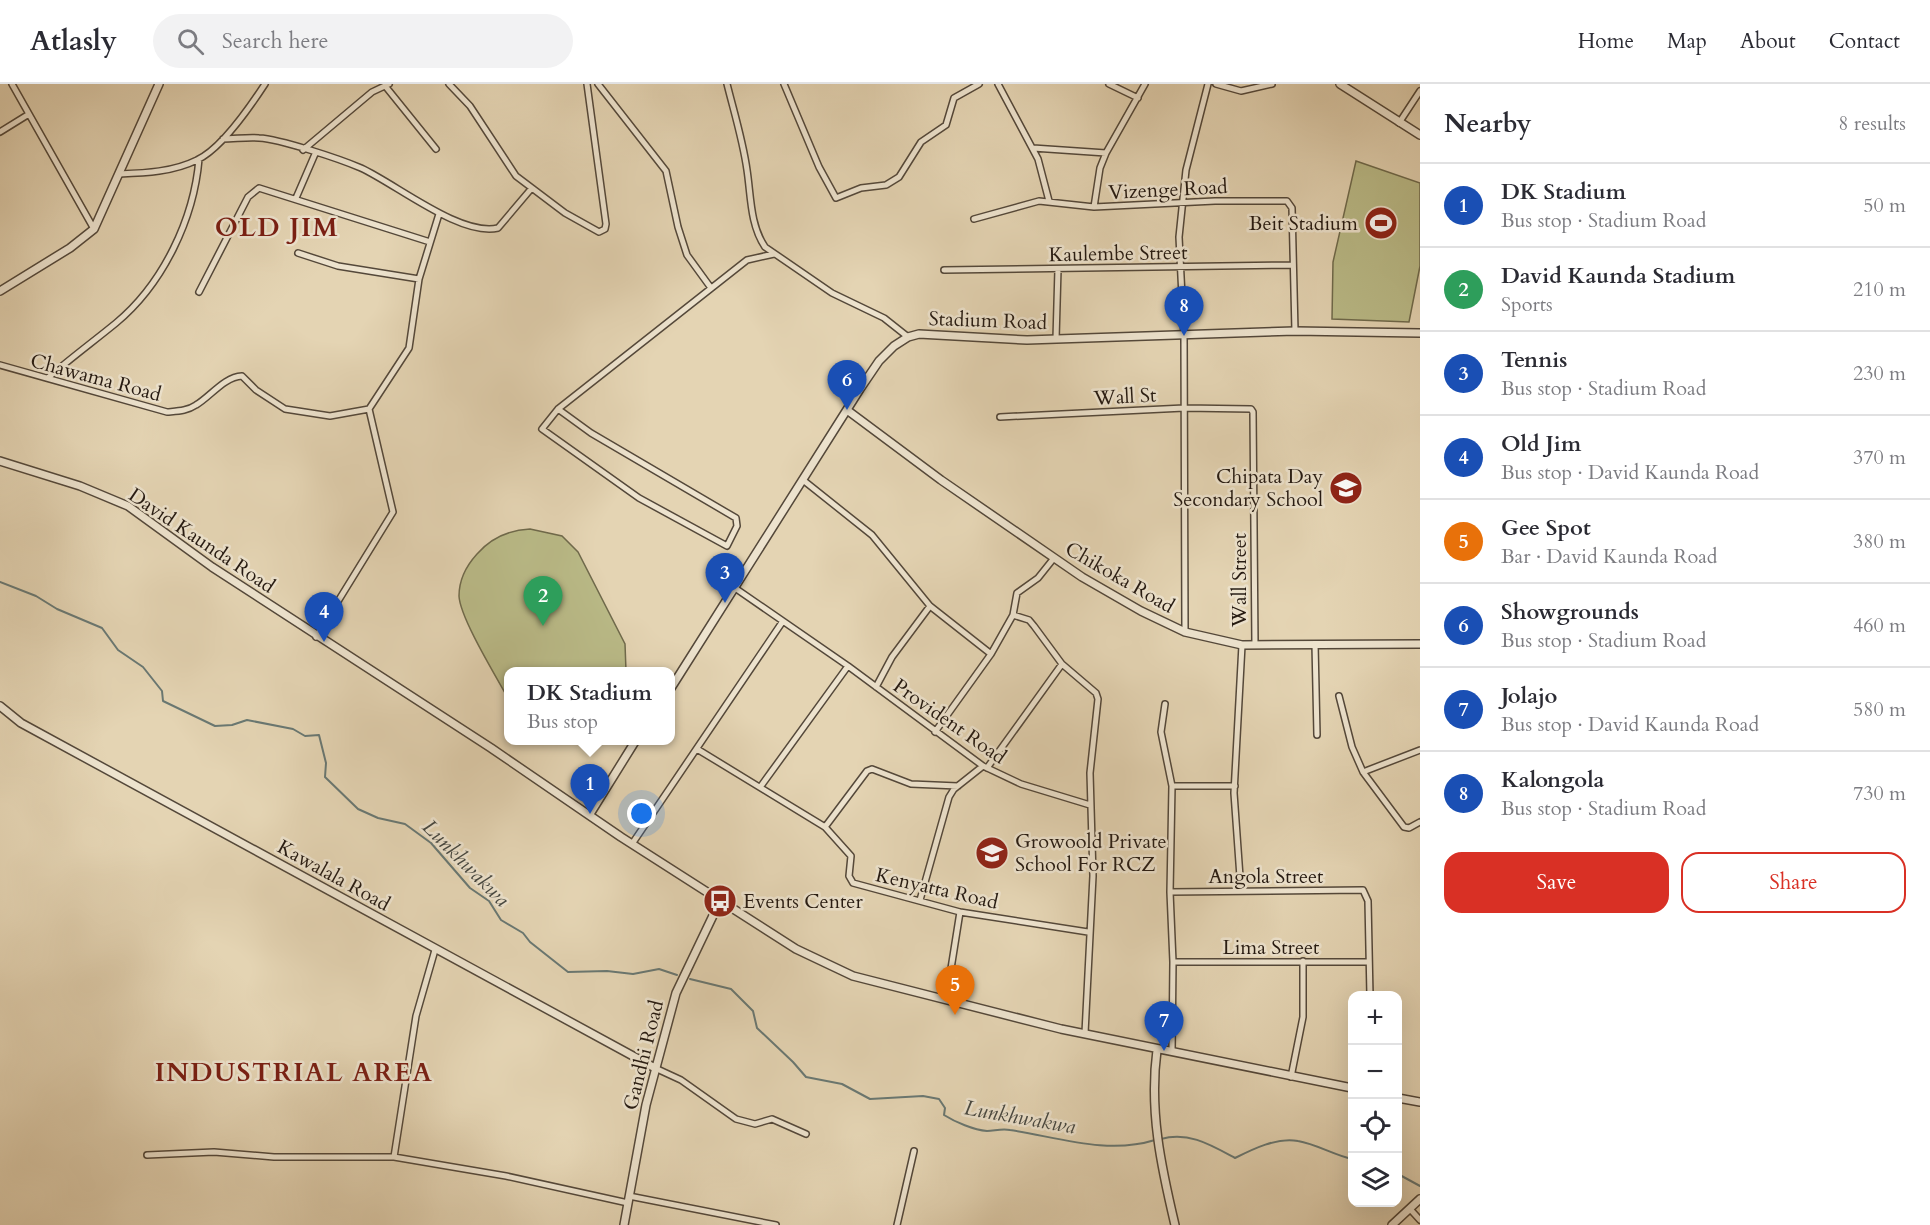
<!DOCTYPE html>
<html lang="en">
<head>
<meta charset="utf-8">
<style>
  :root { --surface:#fff; --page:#f2f2f3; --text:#2b2b33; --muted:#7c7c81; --line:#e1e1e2; --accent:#d93025 }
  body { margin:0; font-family:Cardo,serif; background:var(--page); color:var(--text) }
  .controls { position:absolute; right:18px; bottom:18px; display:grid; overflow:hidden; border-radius:12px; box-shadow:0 6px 24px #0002 }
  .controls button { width:54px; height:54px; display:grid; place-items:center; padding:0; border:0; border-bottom:2px solid var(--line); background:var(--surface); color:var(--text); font:30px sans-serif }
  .you { position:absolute; left:642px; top:730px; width:21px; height:21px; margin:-15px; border:4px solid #fff; border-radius:50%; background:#1a73e8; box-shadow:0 0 0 9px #1a73e833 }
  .badge { display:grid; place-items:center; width:39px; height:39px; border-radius:50%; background:var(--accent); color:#fff; font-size:20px; font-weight:700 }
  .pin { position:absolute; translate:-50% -50px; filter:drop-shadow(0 2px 3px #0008) }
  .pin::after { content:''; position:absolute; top:32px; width:21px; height:18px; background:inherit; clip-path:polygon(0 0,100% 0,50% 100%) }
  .popup { position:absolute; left:504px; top:583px; width:171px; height:78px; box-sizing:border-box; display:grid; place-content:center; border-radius:12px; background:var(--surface); filter:drop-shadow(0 2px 4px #0005); font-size:20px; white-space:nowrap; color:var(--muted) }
  .popup b { font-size:22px; color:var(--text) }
  .popup::after { content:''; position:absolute; left:50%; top:100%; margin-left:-12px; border:12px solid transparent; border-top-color:var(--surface) }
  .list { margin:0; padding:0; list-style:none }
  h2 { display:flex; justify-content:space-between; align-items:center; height:78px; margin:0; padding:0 24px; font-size:26px }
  h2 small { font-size:20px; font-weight:400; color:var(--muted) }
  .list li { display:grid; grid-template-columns:39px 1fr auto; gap:18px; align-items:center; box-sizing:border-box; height:84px; padding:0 24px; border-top:2px solid var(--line) }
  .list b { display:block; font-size:22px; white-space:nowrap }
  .list p { margin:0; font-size:20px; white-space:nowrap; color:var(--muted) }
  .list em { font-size:20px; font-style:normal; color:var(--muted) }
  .actions { display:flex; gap:12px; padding:18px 24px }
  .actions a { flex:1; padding:14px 0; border:2px solid var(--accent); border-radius:18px; text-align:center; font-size:21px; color:var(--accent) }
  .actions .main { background:var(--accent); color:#fff }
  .icon { flex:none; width:33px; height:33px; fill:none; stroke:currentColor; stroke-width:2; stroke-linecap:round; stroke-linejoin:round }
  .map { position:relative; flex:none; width:1420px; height:1141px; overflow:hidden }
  header { display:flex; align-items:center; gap:36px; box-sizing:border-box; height:84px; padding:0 30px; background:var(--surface); border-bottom:2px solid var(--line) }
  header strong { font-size:28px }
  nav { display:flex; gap:33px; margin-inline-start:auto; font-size:21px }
  .search { width:420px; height:54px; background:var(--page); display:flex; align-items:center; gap:15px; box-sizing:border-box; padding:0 21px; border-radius:33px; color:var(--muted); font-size:22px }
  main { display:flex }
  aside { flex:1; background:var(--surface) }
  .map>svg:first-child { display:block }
  .green { fill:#babb88; stroke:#6f6a4c; stroke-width:1.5 }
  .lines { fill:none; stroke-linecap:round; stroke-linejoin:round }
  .stream { stroke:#697873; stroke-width:2 }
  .minor-casing { stroke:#54483a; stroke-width:8 }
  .tertiary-casing { stroke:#54483a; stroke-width:10 }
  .minor { stroke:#ede3ce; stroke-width:5 }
  .tertiary { stroke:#ede3ce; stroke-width:7 }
  .labels { text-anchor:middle; stroke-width:5; stroke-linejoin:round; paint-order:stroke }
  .street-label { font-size:20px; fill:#241911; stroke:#ede3ce }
  .poi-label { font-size:20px; fill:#241911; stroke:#ede3ce; text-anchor:end }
  .water-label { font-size:21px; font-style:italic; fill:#464842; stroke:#ede3ce }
  .district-label { font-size:26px; font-weight:bold; letter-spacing:1.5px; fill:#7a1f14; stroke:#ede3ce }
</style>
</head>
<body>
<header>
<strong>Atlasly</strong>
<div class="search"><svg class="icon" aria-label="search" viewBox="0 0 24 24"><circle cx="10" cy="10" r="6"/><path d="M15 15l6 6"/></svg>Search here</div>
<nav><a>Home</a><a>Map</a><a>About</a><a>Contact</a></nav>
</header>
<main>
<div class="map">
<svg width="1420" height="1141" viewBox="0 0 1420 1141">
  <rect width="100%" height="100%" fill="#e4d4b3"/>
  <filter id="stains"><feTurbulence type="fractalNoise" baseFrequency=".00333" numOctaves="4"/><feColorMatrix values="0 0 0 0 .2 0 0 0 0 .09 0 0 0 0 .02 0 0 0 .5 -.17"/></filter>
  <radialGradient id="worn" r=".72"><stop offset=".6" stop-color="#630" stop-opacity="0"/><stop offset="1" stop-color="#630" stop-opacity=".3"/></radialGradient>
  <path class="green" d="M1356,77L1420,99V182L1409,238L1332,235L1333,178Z
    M530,445L562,452L578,468L625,560L626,587L509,588V616C497,594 460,534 459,512C459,496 467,481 477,470C491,454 509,446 530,445Z"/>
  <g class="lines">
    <path class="stream" d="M0,498L36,512L57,525L102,544L118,566L143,583L162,607L163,617L215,642L232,641L247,636L293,645L305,652L319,651L326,679L325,693L358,725L378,734L405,740L431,759L470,804L489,817L501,836L523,849L530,858L568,888L607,887L633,890L659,885L677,891
      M690,895L731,905L753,927L757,944L793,978L806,993L842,1000L870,1015L923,1012L939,1015L945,1024L944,1031C955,1038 974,1046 987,1047C994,1047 1002,1044 1010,1046C1057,1053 1107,1071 1155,1056
      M1161,1055C1188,1047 1211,1061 1235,1074C1253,1065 1277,1053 1298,1057C1316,1060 1334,1071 1352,1075
      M1398,1090L1420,1102"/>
    <defs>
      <path id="minor" d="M12,0L94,145
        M449,0L470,22L516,92L565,129L599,148L605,145L606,140L587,0
        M598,0L666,87L678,143L687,171L711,204
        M727,0C734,28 743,57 747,86C751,112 750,141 765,163L832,209L884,234L908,253
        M784,0L819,83L836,114L861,104L886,101L899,93L921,58L946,41L954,14L979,0
        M998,0L1038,75L1049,117
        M1109,0L1138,14
        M1216,0L1241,7L1272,0
        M386,3L436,65
        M1399,39L1420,7
        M0,48L29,30
        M223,55C235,55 247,53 259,54C280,55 340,75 361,84C396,100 461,153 498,144L531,105
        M1033,64L1106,69
        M303,66L372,8L389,0
        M119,90C145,89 173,88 197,76C221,65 250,23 265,0
        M296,114L315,70
        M1094,123L1100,84L1106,69L1145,0
        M974,135L1039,117L1094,123L1215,117H1287L1292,124L1295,247
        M298,169L338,182L419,195
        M944,186L1293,181
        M199,208L248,113L259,104L430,158
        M1056,255L1058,185
        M0,281L167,328C178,327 187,327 196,321C211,312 224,293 242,292L256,306L285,325L330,332L369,325L409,264L419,195L439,130
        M49,293C71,274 94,257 116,239C163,200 194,135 199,75
        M558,325L591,349L736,434L737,442L727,462L639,414L542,345L558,325L747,176L774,170
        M1000,333L1184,324L1251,325L1253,328L1255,561
        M803,396L872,451L930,522L991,570
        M735,504L848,582L983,682L1021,700L1090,721
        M1013,531L1029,536L1034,542L1062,580L1096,609L1098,615L1090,689L1093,792L1085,949
        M1185,548L1184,252L1179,153L1186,86L1208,0
        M316,553L393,428L369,325
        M1315,560L1317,651
        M876,603L892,573L930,522
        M1339,612L1352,663L1363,688L1404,743L1409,744L1420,738
        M1165,620L1161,648L1172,702L1170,808L1173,878L1172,968
        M935,648L991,570L1013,531L1017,509L1038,494L1054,474
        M697,665L825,743L851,772L849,792L853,799L960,828L1088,848
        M987,684L1062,580
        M1363,688L1420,666
        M761,702L848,582
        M1172,702H1235
        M825,743L867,687L872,685L911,700L958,702
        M632,760L783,537
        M1241,807L1234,709L1242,561
        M1170,808L1363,806L1368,817L1370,912
        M920,816L949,713L954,705L983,682
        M1173,878H1369
        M946,916L960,828
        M655,984L681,996L736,1035L755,1040L772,1035L806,1050
        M1291,993L1303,933V877
        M147,1071L214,1068L274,1073H394L506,1092L628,1119
        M394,1073L416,932L435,866
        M629,1112L776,1141
        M1410,1125L1420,1136
        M897,1141L914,1067"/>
      <path id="tertiary" d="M1340,0L1420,51
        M0,207L70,164L94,145L159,0
        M847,326L941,396L1082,493L1141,527L1185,548L1242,561L1420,560
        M0,377L80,402L128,422L212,483L491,664L621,753L796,865L853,892L1061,945L1352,1004
        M671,604L860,305L879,277L894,262L908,253L919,250L1027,256L1295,247L1420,249
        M0,622L21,639L655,984
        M590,730L636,656
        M1157,966C1149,1026 1161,1082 1175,1141
        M1398,1014L1420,1018
        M624,1141L646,1021L676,909L720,817
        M1392,1141L1420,1115"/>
    </defs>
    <use href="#minor" class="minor-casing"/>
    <use href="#tertiary" class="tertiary-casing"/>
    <use href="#minor" class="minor"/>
    <use href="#tertiary" class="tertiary"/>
  </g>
  <defs>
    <symbol id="stadium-disc" viewBox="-11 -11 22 22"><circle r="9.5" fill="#8f2418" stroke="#ede3ce"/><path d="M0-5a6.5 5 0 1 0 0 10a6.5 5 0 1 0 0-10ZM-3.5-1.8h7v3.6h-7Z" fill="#fff"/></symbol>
    <symbol id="school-disc" viewBox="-11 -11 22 22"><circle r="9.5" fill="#8f2418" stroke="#ede3ce"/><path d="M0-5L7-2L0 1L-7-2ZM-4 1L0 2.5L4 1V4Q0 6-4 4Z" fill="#fff"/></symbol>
    <symbol id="bus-disc" viewBox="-11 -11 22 22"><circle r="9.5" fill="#8f2418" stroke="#ede3ce"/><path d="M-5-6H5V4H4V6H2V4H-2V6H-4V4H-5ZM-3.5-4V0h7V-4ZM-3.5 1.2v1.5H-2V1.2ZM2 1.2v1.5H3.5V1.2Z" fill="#fff"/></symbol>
  </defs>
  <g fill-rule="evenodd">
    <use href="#stadium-disc" x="1362" y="120" width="38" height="38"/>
    <use href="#school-disc" x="1327" y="385" width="38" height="38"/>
    <use href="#school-disc" x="973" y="750" width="38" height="38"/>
    <use href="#bus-disc" x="701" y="798" width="38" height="38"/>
  </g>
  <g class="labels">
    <g class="street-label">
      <text transform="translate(1168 105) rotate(-3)" y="7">Vizenge Road</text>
      <text transform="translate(1118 169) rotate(-1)" y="7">Kaulembe Street</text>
      <text transform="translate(988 236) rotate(2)" y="7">Stadium Road</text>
      <text transform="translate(96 293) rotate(15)" y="7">Chawama Road</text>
      <text transform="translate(1125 312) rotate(-3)" y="7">Wall St</text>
      <text transform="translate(202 456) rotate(34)" y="7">David Kaunda Road</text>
      <text transform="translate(1120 493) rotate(30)" y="7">Chikoka Road</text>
      <text transform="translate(1239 496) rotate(-90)" y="7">Wall Street</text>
      <text transform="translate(950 637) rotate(35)" y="7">Provident Road</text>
      <text transform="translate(334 791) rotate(29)" y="7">Kawalala Road</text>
      <text x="1266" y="799">Angola Street</text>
      <text transform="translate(937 804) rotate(13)" y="7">Kenyatta Road</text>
      <text x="1271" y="870">Lima Street</text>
      <text transform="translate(643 971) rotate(-76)" y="7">Gandhi Road</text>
    </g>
    <g class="poi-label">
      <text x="1358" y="146">Beit Stadium</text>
      <text x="1323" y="399">Chipata Day<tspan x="1323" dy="23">Secondary School</tspan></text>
      <text x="1015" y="764" text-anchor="start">Growoold Private<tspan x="1015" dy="23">School For RCZ</tspan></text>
      <text x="743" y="824" text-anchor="start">Events Center</text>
    </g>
    <g class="water-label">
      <text transform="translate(466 779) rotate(45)" y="7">Lunkhwakwa</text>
      <text transform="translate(1020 1033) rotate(10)" y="7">Lunkhwakwa</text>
    </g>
    <g class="district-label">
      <text x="277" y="152">OLD JIM</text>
      <text x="294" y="997">INDUSTRIAL AREA</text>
    </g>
  </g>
  <rect width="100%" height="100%" filter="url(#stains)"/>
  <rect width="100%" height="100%" fill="url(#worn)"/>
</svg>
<div class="controls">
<button>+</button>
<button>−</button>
<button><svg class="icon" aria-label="locate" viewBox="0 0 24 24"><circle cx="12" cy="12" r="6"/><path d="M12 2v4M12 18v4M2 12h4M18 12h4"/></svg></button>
<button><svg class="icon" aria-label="layers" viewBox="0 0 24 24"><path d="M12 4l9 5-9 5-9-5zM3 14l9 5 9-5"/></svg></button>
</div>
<div class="you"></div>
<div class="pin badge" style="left:590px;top:730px;background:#1a4fb4">1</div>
<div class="popup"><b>DK Stadium</b>Bus stop</div>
<div class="pin badge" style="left:543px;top:542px;background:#2e9e5b">2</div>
<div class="pin badge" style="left:725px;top:519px;background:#1a4fb4">3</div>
<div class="pin badge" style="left:324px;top:558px;background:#1a4fb4">4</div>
<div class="pin badge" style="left:955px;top:931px;background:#e8710a">5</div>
<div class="pin badge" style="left:847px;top:326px;background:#1a4fb4">6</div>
<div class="pin badge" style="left:1164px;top:967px;background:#1a4fb4">7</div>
<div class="pin badge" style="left:1184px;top:252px;background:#1a4fb4">8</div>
</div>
<aside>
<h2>Nearby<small>8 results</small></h2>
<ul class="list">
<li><span class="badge" style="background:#1a4fb4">1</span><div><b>DK Stadium</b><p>Bus stop · Stadium Road</p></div><em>50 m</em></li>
<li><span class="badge" style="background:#2e9e5b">2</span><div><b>David Kaunda Stadium</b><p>Sports</p></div><em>210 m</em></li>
<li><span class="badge" style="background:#1a4fb4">3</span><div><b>Tennis</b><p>Bus stop · Stadium Road</p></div><em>230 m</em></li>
<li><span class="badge" style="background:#1a4fb4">4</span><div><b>Old Jim</b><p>Bus stop · David Kaunda Road</p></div><em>370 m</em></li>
<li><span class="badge" style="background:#e8710a">5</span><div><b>Gee Spot</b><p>Bar · David Kaunda Road</p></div><em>380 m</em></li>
<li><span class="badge" style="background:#1a4fb4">6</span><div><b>Showgrounds</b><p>Bus stop · Stadium Road</p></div><em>460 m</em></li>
<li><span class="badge" style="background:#1a4fb4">7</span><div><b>Jolajo</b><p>Bus stop · David Kaunda Road</p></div><em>580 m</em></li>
<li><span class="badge" style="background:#1a4fb4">8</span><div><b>Kalongola</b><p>Bus stop · Stadium Road</p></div><em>730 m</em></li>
</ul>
<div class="actions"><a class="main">Save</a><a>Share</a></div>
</aside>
</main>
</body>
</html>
